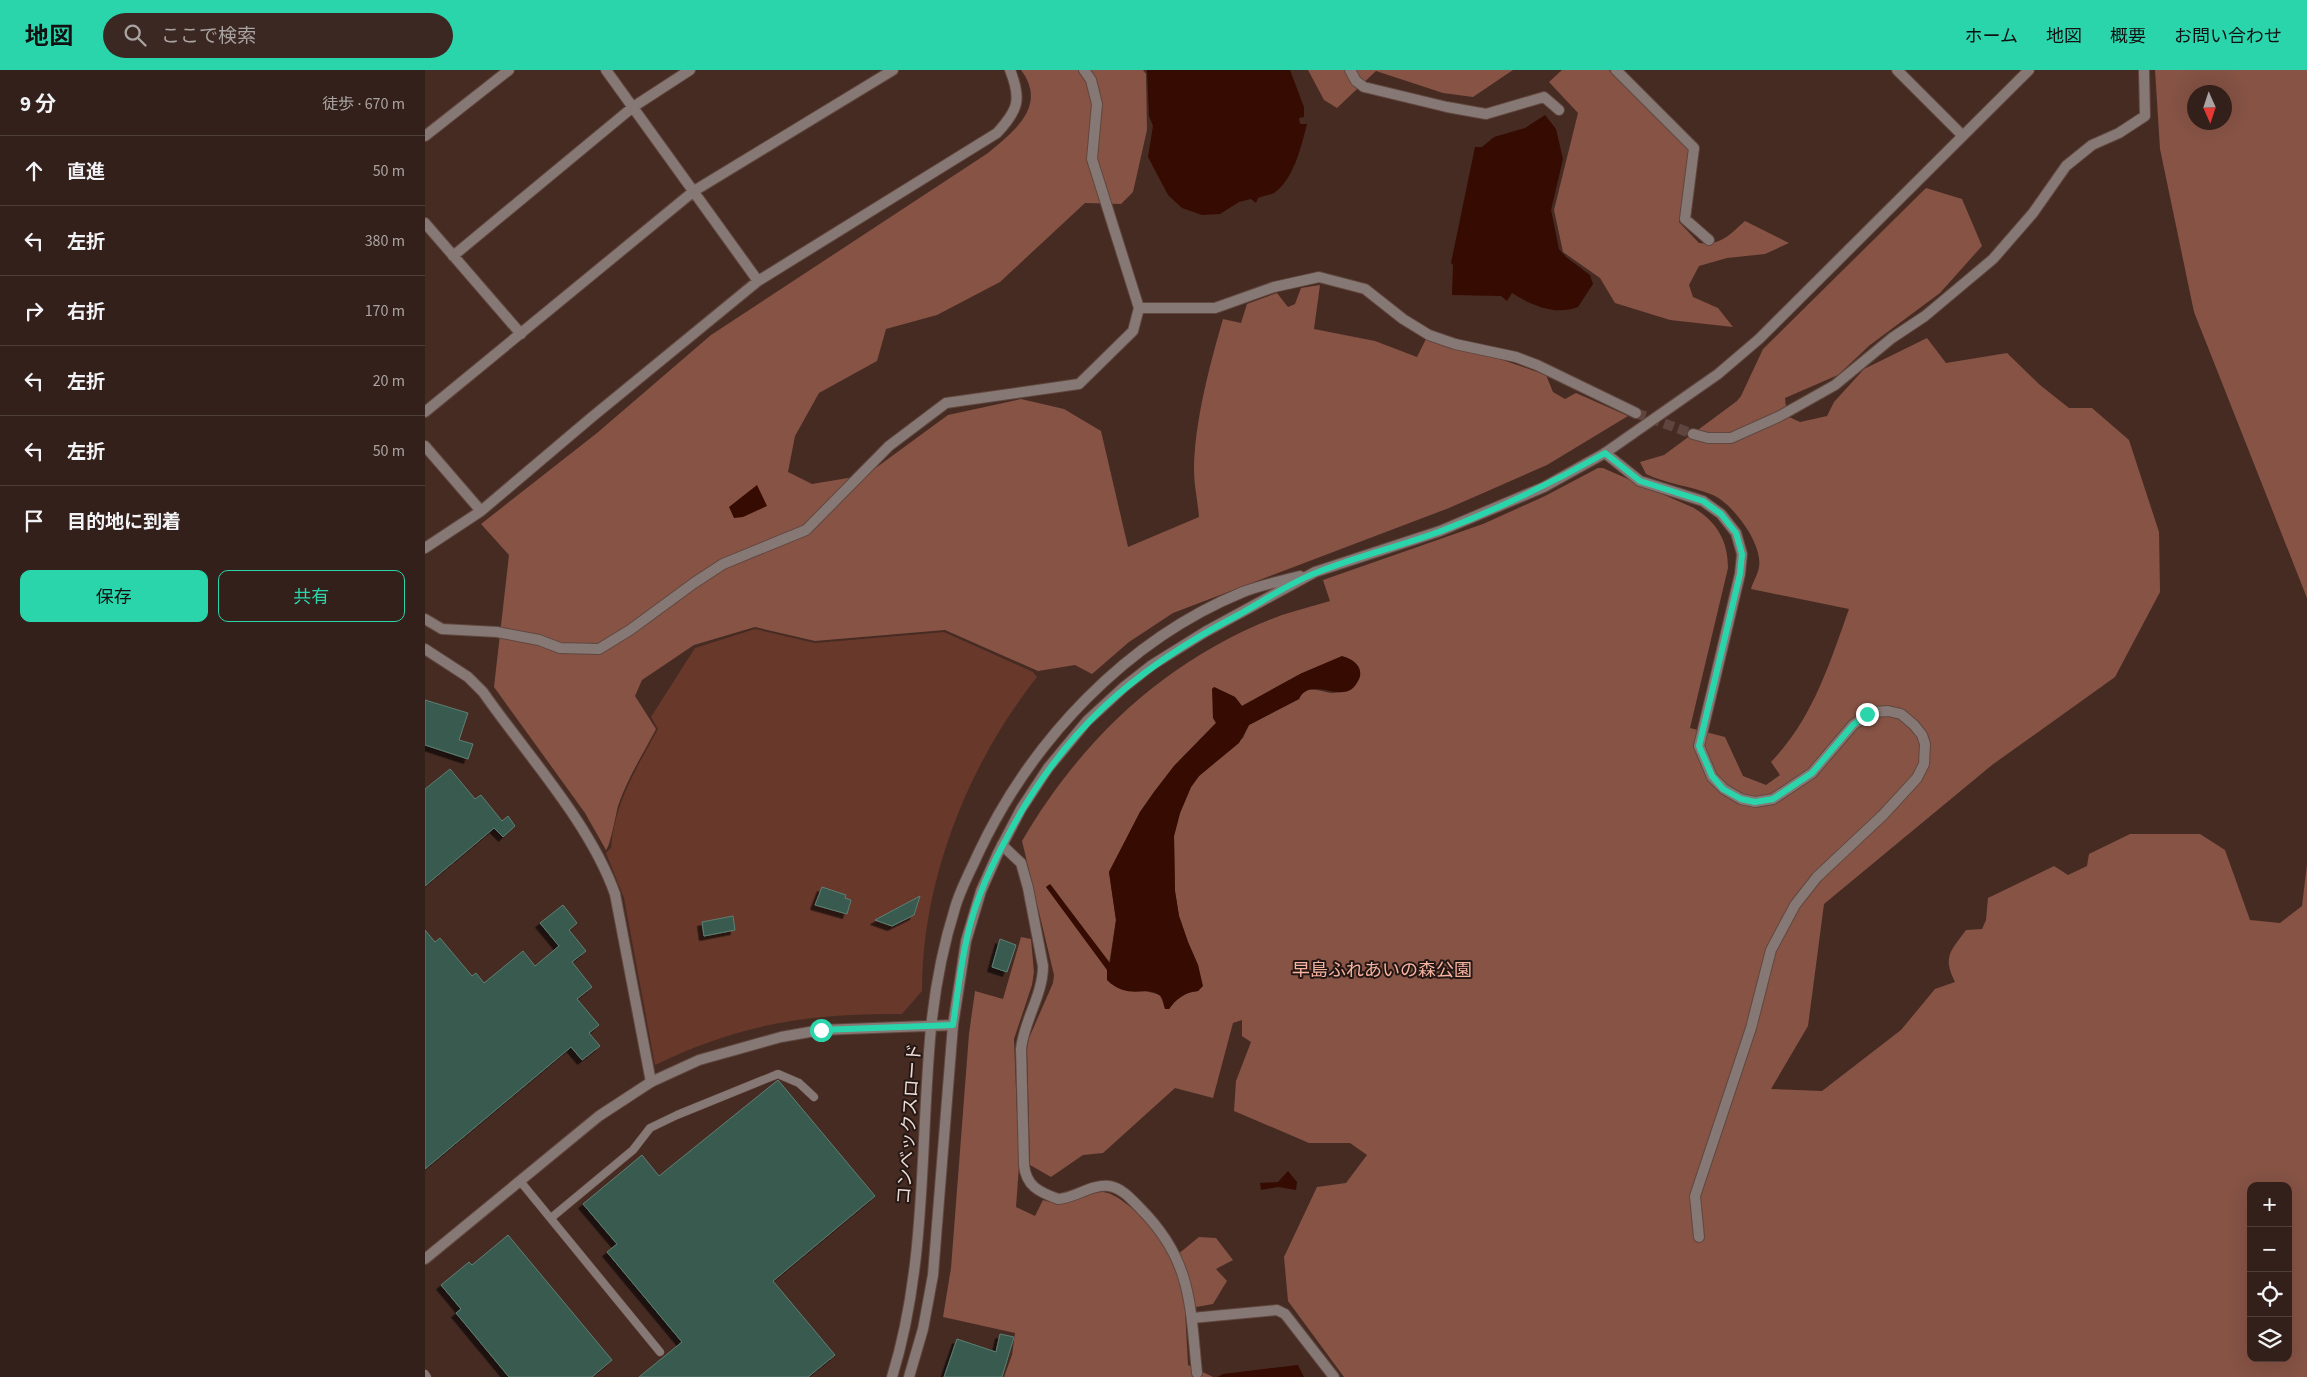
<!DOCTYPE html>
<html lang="ja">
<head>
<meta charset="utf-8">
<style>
  :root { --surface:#34201a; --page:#3c2823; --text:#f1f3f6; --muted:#a9a3a2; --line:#4e3e39; --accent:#2bd5ac }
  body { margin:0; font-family:"Source Sans 3","Noto Sans JP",sans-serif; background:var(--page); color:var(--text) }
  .controls { position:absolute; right:15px; bottom:15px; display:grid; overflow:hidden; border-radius:10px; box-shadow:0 5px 20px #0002 }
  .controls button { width:45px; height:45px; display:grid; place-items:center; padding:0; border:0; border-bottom:1px solid var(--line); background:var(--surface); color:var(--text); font:25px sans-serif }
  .compass { position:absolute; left:1762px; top:15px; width:45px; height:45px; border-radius:50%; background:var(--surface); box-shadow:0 5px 20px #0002; rotate:177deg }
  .stop { position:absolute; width:15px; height:15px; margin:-11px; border:4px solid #2bd5ac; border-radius:50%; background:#fff }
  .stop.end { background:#2bd5ac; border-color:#fff; box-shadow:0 1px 5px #0008 }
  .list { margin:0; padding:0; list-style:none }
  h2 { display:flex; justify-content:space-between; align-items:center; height:65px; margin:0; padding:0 20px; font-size:21px }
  h2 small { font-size:16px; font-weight:400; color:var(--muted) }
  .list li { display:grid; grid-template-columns:32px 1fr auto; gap:15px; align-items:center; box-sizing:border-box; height:70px; padding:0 20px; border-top:1px solid var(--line) }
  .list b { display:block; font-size:19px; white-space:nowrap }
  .list em { font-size:16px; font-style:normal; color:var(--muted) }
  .actions { display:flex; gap:10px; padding:15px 20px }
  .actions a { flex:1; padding:11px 0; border:1px solid var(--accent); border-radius:10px; text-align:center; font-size:18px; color:var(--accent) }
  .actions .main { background:var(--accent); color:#111 }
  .icon { flex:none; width:28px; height:28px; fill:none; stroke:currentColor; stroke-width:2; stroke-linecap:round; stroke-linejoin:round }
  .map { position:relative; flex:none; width:1882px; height:1307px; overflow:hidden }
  header { display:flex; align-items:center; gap:30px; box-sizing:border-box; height:70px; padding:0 25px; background:var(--accent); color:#111 }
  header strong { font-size:24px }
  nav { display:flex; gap:28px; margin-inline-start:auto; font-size:18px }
  .search { width:350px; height:45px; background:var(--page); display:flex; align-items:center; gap:12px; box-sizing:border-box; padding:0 18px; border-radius:28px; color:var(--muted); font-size:19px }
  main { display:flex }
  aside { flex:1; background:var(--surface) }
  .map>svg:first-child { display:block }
  .green { fill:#68382a }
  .forest { fill:#865345; fill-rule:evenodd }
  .water { fill:#360b01 }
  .building { fill:#395a4f; stroke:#5d7f74; filter:url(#shadow) }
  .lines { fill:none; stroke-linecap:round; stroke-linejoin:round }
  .minor-tunnel { stroke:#5f453e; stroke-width:10; stroke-dasharray:10 5; stroke-linecap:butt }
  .service-casing { stroke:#61473f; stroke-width:9 }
  .pedestrian-casing { stroke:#61473f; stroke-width:12 }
  .minor-casing { stroke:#61473f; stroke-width:12 }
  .tertiary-casing { stroke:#61473f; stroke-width:12 }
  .service { stroke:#867874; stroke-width:8 }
  .pedestrian { stroke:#867874; stroke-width:10 }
  .minor { stroke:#867874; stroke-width:10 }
  .tertiary { stroke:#867874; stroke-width:10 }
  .route { stroke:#2bd5ac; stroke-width:6 }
  .labels { text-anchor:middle; stroke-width:4; stroke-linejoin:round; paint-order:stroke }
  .park-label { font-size:18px; fill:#f5b3a0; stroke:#241714 }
  .street-label { font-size:18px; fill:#eddbd5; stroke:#241714 }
</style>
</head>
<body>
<header>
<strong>地図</strong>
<div class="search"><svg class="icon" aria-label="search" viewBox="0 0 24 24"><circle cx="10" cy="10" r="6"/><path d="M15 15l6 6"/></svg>ここで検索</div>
<nav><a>ホーム</a><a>地図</a><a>概要</a><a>お問い合わせ</a></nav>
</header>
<main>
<aside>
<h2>9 分<small>徒歩 · 670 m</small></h2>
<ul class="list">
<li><svg class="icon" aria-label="ahead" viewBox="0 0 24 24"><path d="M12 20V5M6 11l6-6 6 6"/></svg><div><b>直進</b></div><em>50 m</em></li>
<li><svg class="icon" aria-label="left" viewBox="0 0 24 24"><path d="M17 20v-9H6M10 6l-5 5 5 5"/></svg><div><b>左折</b></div><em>380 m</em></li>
<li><svg class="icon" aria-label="right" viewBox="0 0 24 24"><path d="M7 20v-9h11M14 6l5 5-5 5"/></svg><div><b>右折</b></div><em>170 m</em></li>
<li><svg class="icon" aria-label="left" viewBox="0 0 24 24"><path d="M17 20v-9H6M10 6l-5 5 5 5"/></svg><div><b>左折</b></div><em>20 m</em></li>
<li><svg class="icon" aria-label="left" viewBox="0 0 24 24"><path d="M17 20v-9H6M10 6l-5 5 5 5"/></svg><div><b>左折</b></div><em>50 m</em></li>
<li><svg class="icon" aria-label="arrive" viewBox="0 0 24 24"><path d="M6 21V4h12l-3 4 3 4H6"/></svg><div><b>目的地に到着</b></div></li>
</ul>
<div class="actions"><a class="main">保存</a><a>共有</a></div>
</aside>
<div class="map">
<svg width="1882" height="1307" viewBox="0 0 1882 1307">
  <defs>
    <filter id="shadow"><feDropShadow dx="-4.5" dy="4.5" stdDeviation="0" flood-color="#0009"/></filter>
  </defs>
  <rect width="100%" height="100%" fill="#462b23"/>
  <path class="green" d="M330,559L390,573L519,562L608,602L612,607C543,694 497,810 497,921L477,944C385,943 314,954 230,995L199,828L181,783L186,778C189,734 212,697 233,659L226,647L270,578Z"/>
  <path class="forest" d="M596,0H718L721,4L722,60L708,122L696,134L660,133L575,212L512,245L461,259L452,291L394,323L370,366L363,402L387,414L441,405L523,345L596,329L639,339L676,361L703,477L774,447C773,432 769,416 769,401C769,353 785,294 798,249L816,253L822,234L852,223L863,237L870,234L876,218L895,215L889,259L950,271L992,287L1001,269L1072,288L1121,305L1128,322L1140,329L1151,323L1203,346L1122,395L1024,438L748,543L704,572L667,604L650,595L613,601L520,560L390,571L330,557L269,575L217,610L210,626L231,659C218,684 202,709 193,736C191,744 185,777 181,780L160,743L69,617L84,485L56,454L172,363L286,265L563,83C589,61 623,36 596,0Z
    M883,0H1088L1048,27L1018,23L951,1L912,38L899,30Z
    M1137,0H1184L1264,76L1254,152L1274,173C1297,175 1303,166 1320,151L1364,173L1340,184L1302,188L1274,196L1264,215L1268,227L1293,238L1308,257L1245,250L1190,233L1175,208L1138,182L1129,140L1153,43L1124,12Z
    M1730,0H1882V528L1769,242L1735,79ZM1770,22H1800V52H1770Z
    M1501,118L1537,129L1557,176L1515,223L1445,275L1413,305L1360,328L1362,346L1375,352L1402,346L1409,332L1439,299L1502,268L1521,293L1582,283L1615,315L1644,338H1667L1704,370L1734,462L1735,522L1690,607L1567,695L1399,834L1383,956L1346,1019L1397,1021L1476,960L1510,919L1530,912C1517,886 1526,881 1541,860L1557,859L1561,850L1563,828L1629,796L1643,805L1662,796L1664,784L1705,764H1775L1800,780L1825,850L1855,853L1877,836L1882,794V1307H919L863,1231L859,1187L892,1117L921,1113L942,1085L925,1073H884L809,1041L811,1011L826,972L817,966V950L808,953L788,1028L750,1018L678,1083L658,1085L626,1107L605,1095L602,979L604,968L628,913L629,905L597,771C657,668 744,587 857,545C872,540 889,536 905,531L898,510L1058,454L1120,426L1173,398H1178L1269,438C1292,452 1303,471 1303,498L1265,658L1300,667L1318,706L1341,715L1355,705L1346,692C1388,648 1404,595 1424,539L1326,519C1328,512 1333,504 1334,497C1338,474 1308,434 1288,425C1266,416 1242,414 1221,404L1215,392L1239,385L1312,331L1316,326L1338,279ZM877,603L935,605L930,615C924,618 914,623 907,623C895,622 881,613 874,629L824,655L818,668L774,706L766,717L755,743L749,766L750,821L754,846L763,872L773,895L777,916L773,921C760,922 751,929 744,939L739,935L735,925L682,910L683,900L621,817L626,815L684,894L691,850L684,802L715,742L729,722L749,696L791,653L789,617L810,627L817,636ZM1826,1116H1863V1288H1826Z
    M596,867L606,869L609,902L607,915L589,969L594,1096L591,1137L610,1146L618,1130C645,1139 653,1123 677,1122C693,1121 730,1158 739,1171C742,1177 744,1183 747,1189L774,1167L791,1168L808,1190L791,1199L802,1211L788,1234L760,1239L763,1295L788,1307H579L587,1285L590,1263L518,1247L526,1198L544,964L550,921L578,929Z"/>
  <path class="water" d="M722,0H865L879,37V47L874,48L875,54H882C876,77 869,109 849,123C845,125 838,126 833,128L831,133L826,129L814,132L795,144L777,145L757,138L743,125L723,87L728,56L724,46Z
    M1120,45L1131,59L1138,89L1126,140L1134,179L1141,187L1165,205L1168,214L1153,237C1130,246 1106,235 1087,223L1082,231L1076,226L1027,225L1028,195L1026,193L1050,77H1057L1069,67L1100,58Z
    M332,415L342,436L318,447L309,448L304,437Z
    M917,586C923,588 929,590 933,596C936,600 936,607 933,611C923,631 905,618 890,619C883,619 877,622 874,629L824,655L814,673L774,706L766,717L755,743L749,766L750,821L754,846L763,872L773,895L778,916L773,921C760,922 751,929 744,939H740C738,934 739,928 734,925C721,915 703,931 682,910V900L621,817L625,814L685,893L691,850L684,802L715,742L729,722L749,696L791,653L788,648L787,619L789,617L810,627L817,636L877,603Z
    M863,1101L872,1112L871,1120L853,1117L836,1120L835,1113L853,1112Z
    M873,1295L879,1307H792L798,1304Z"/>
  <path class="building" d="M0,630L43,643L34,670L48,674L43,689L0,675Z
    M25,699L50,729L56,725L77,751L83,746L90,756L78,767L69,758L0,816V719Z
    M397,817L421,825L420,828L426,830L422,844L390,835Z
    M495,826L489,845L467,856L450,850Z
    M138,835L152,853L144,860L161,881L147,892L167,917L152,929L174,955L164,963L175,976L157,990L146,977L0,1099V860L10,872L15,868L47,906L51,903L59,913L98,881L110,896L134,876L115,853Z
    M308,846L310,860L279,866L277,852Z
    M575,869L591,875L582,902L567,897Z
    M353,1010L450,1126L348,1211L410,1285L383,1307H214L257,1272L182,1182L192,1174L158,1134L217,1085L234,1106Z
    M83,1165L187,1290L167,1307H84L31,1243L36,1239L16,1215L44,1192L47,1195Z
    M575,1264L589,1267L577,1307H519L532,1269L571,1282Z"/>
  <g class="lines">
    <path class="minor-tunnel" d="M1211,343L1268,364"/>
    <defs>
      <path id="service" d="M95,1111L235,1282
        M126,1148L208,1080L225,1058L252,1045L353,1004L374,1013L389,1027
        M0,1304L2,1307"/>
      <path id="pedestrian" d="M767,1248L852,1240L860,1244L909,1307"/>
      <path id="minor" d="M181,0L333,211
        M925,0L931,11L939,17L1022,37L1061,44L1119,27L1134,40
        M1191,0L1269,78L1260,149L1284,170
        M0,66L84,0
        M0,153L96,264
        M28,186L208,37L265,0
        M714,238H790L849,217L894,207L940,219L978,249L1004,265L1030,274L1091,287L1112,295L1211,343
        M0,342L269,121L468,0
        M1268,364L1283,368H1306L1355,346L1410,315L1467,268L1500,246L1568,189L1608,143L1641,96L1667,75L1694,63L1720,46L1719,0
        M0,376L56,441
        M1180,383L1215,411L1278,431L1296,444L1311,463L1317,484L1315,504L1274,676L1287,707L1299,719L1316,729L1330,732L1348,729L1387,703L1428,655L1442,645L1449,642L1463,641L1476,644L1489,655L1497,665L1500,674L1499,694L1492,708L1458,745L1392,807L1370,835L1346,880L1326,958L1270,1126L1274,1167
        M0,478L56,441L167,347L333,211L572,63C593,40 597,30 585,0
        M0,549L17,559L72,562L114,570L135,578L174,579L205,560L269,513L298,494L381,460L464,376L521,333L654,314L708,261L714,238L667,89L672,34L666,10L659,0
        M0,579L43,607L58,622C102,685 165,753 190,824L226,1012
        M577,775L596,793L603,818L618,896C618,925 599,950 596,979L599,1095C601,1116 614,1122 633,1129C650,1128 666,1114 684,1116C697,1118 706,1129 715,1138C767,1190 765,1234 772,1303"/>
      <path id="tertiary" d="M1472,0L1537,65
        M0,1189L174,1046L226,1012L274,990L356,967L396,960L528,955
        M467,1307C502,1194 495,1074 506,958C510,918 518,876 530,838C535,820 545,802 553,784C606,671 701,570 818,522C836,515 856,511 875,506
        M484,1307L498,1259L508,1205L528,955L541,871L556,821L573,783L596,739L623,698L662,651L699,617L727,595L780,562L890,502L1015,461L1119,417L1180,383L1293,304L1334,269L1604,0"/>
    </defs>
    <use href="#service" class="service-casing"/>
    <use href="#pedestrian" class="pedestrian-casing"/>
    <use href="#minor" class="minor-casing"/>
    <use href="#tertiary" class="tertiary-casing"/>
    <use href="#service" class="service"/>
    <use href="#pedestrian" class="pedestrian"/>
    <use href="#minor" class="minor"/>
    <use href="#tertiary" class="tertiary"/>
  </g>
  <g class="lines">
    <path class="route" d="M396,960L528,955C532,928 535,900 541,872C548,837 562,804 579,773C635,663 707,600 815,544C840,530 866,512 893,502C933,486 976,476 1016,461C1073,439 1127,413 1180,383L1215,411L1278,431L1296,444L1311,463L1317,484L1315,504L1274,676L1287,706L1298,719L1316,729L1330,732L1348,729L1387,703L1428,655L1442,644"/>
  </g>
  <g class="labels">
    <g class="park-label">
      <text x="957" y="906">早島ふれあいの森公園</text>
    </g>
    <g class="street-label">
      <text transform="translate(484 1054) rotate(-86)" y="6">コンベックスロード</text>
    </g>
  </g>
</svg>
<div class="controls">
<button>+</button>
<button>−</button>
<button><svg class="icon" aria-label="locate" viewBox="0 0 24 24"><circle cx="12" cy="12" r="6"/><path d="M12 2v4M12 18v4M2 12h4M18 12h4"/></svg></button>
<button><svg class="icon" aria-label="layers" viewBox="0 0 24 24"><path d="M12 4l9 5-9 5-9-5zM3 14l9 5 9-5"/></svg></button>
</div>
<svg class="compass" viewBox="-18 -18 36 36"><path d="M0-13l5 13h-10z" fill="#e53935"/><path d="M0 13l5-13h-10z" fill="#a9a3a2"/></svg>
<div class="stop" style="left:396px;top:960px"></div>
<div class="stop end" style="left:1442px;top:644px"></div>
</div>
</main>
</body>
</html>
